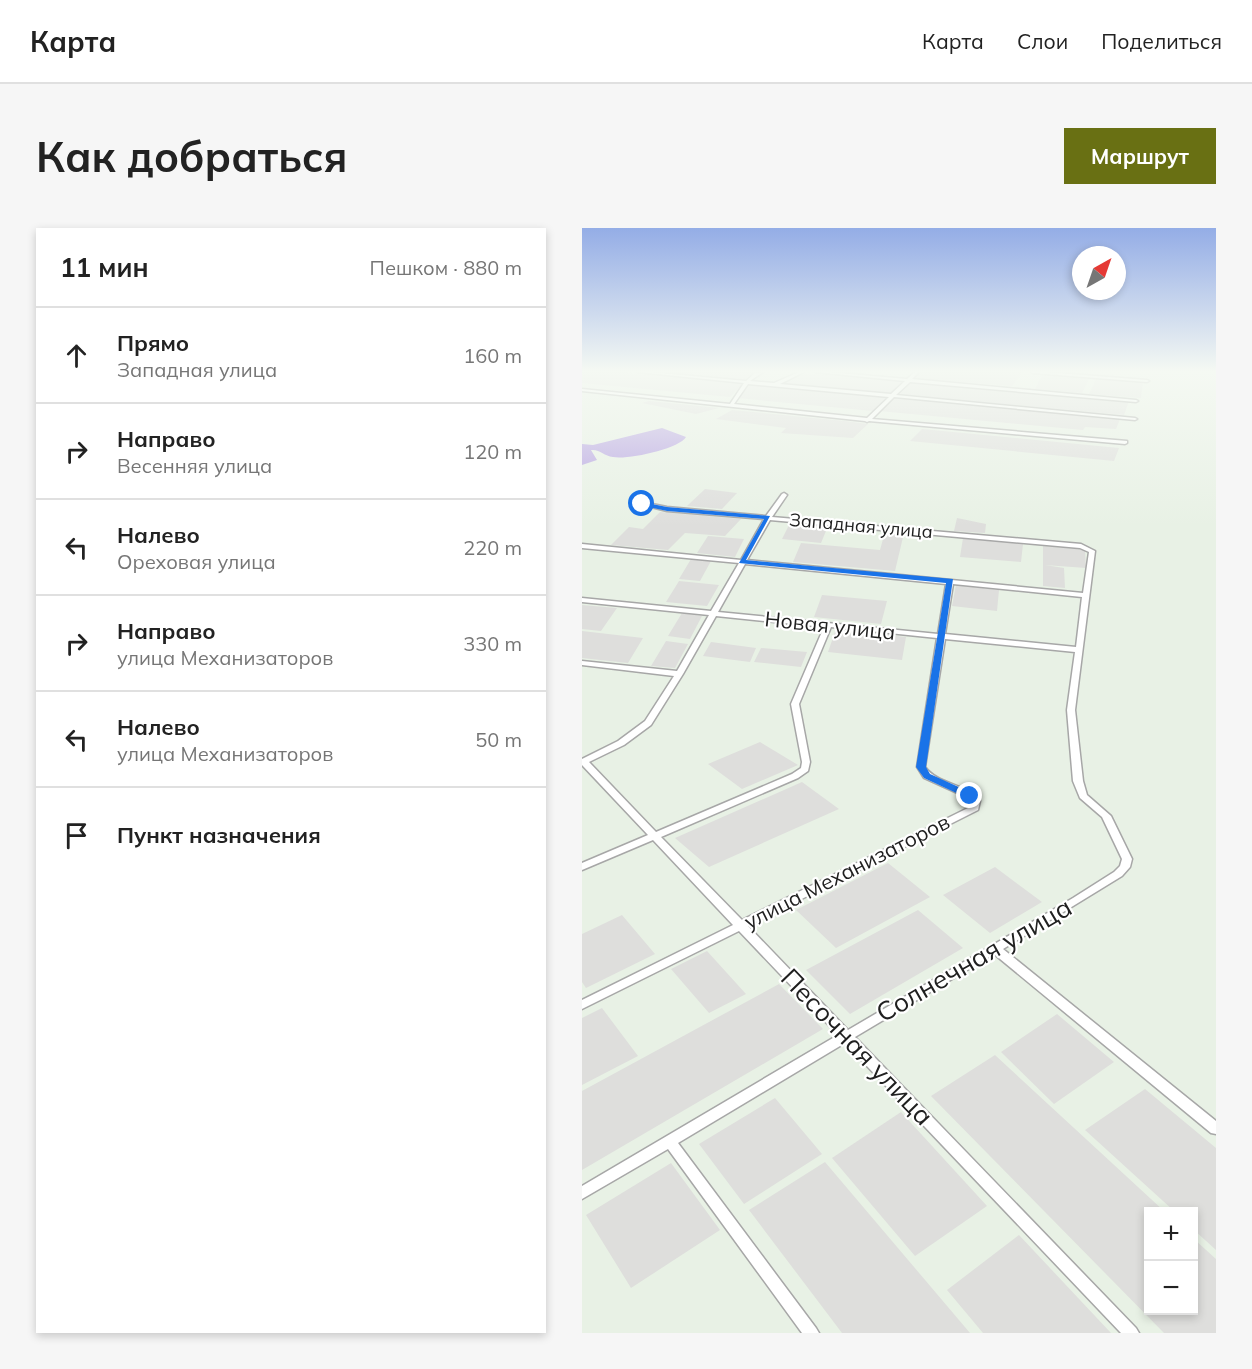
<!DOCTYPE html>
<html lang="ru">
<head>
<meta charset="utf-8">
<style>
  :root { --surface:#fff; --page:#f6f6f6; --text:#222; --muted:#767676; --line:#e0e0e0; --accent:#697013 }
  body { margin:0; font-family:Mulish,sans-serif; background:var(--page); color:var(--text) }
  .controls { position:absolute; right:18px; bottom:18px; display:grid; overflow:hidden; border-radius:0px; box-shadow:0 3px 9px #0003 }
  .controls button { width:54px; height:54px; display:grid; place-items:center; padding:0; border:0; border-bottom:2px solid var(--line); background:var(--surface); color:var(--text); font:30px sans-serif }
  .compass { position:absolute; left:490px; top:18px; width:54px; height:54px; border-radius:50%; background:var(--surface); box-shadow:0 3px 9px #0003; rotate:40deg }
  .stop { position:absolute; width:18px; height:18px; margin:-14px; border:4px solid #1a73e8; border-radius:50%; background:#fff }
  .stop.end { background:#1a73e8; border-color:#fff; box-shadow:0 2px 6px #0008 }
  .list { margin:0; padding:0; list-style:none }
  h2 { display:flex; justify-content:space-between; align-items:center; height:78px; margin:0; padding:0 24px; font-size:26px }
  h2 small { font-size:20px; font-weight:400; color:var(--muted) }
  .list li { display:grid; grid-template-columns:39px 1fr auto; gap:18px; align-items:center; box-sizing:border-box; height:96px; padding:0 24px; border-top:2px solid var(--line) }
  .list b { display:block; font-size:22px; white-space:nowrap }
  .list p { margin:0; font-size:20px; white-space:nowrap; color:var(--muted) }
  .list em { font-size:20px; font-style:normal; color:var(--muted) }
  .icon { flex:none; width:33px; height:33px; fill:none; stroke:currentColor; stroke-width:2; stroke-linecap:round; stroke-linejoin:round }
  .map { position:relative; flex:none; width:634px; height:1105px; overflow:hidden; border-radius:0px }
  header { display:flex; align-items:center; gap:36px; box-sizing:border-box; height:84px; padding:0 30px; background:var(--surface); border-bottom:2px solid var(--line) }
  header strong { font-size:28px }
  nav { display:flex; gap:33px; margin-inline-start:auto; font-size:21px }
  .intro { display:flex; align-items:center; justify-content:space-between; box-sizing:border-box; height:144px; padding:0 36px }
  h1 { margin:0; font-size:42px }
  .button { padding:15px 27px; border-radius:0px; background:var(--accent); color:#fff; font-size:21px; font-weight:700 }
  main { display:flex; gap:36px; padding:0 36px }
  aside { flex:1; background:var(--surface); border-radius:0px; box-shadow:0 3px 9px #0003 }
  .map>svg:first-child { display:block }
  .residential { fill:#dededc }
  .water { fill:#b6a2e2 }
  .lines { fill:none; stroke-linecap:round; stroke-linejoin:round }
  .minor-casing { stroke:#a7a7a7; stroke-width:3 }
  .minor { fill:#fff; fill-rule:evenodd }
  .route { fill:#1a73e8 }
  .labels { text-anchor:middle; stroke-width:4.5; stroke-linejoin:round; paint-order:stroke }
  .far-street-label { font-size:18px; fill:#202020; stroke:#fff }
  .street-label { font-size:21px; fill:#202020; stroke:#fff }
  .near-street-label { font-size:26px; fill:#202020; stroke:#fff }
</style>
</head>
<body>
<header>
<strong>Карта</strong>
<nav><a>Карта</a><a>Слои</a><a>Поделиться</a></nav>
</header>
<div class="intro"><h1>Как добраться</h1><a class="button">Маршрут</a></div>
<main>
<aside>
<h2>11 мин<small>Пешком · 880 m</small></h2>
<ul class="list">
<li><svg class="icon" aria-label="ahead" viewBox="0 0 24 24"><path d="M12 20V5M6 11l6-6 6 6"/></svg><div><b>Прямо</b><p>Западная улица</p></div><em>160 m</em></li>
<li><svg class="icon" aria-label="right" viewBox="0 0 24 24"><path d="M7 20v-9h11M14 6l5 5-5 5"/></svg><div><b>Направо</b><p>Весенняя улица</p></div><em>120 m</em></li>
<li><svg class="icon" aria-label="left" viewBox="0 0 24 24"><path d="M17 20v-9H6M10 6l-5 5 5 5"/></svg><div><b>Налево</b><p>Ореховая улица</p></div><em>220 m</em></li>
<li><svg class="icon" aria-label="right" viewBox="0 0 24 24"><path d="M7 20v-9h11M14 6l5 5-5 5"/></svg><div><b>Направо</b><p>улица Механизаторов</p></div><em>330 m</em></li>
<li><svg class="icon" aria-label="left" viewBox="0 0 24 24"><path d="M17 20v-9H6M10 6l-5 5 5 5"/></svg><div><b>Налево</b><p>улица Механизаторов</p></div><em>50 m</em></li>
<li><svg class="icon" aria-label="arrive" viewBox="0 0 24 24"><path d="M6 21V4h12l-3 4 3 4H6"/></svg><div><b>Пункт назначения</b></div></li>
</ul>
</aside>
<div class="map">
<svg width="634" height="1105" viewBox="0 0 634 1105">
  <rect width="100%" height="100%" fill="#e8f1e5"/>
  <path class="residential" d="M0,144H39L162,155L148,169L0,155Z
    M79,144H173L163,151Z
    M338,144H440L430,158L332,150Z
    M224,145L322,153L309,166L200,155Z
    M461,146L486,148L507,151L500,165L453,161Z
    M514,151L561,154L559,170L507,166Z
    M328,154L547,173L542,187L314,166Z
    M169,156L305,169L291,183L155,170Z
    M312,170L483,185L538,191L534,201L503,199L501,202L297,183Z
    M67,173L137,180L114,186L60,175Z
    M150,182L263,193L286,196L271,210L199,205L204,200L134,191Z
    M340,201L537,220L532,233L328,213Z
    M123,261L155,265L140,281L105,278Z
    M78,284L159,291L143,308L103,305L86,322L29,317L47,299L61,301Z
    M375,290L404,296L403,305L372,303Z
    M208,295L246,298L239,315L200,311Z
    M303,304L322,305L313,343L211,334L219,315L298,322Z
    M126,308L162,311L153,329L115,325Z
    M381,310L441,316L439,334L378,329Z
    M461,318L503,322L504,340L463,337L482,340L483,360L461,358Z
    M109,331L129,333L118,353L97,351Z
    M97,353L137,357L125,378L84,374Z
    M374,357L417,362L415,383L370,378Z
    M240,367L305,373L299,396L232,389Z
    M0,377L35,380L19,403L0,401Z
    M100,385L120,388L108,411L86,408Z
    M254,401L324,409L320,432L246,424Z
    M0,403L61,410L46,435L0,430Z
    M84,413L106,416L93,440L69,438Z
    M129,414L174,420L168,434L121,428Z
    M179,420L225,424L219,439L172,434Z
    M178,514L216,537L160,561L126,536Z
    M220,554L257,581L127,639L93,610Z
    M306,635L348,669L254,720L214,682Z
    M413,639L460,674L408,705L361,667Z
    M336,682L381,720L268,786L224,742Z
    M40,687L73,726L4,760L0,754V706Z
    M125,723L164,766L127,785L89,741Z
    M197,756L241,801L0,942V863Z
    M20,780L56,828L0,857V790Z
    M475,786L532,834L472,876L419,824Z
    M413,827L582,983L566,984V1082H612V1011L634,1031V1105H582L349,868Z
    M563,861L634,920V1022L612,1002V984L592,983L503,902Z
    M193,870L240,926L162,976L117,916Z
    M319,884L405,978L333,1028L250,930Z
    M243,934L388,1105H260L167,982Z
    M89,935L138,1002L49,1060L4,987Z
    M437,1007L529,1105H401L365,1062Z"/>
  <path class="water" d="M80,200L104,209C97,221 45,232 31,229C22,228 18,221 9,222L15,232L0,237V216L11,217Z"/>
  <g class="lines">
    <defs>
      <path id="minor" d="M56,144H68L164,153L173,145L181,144L168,153L192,155L217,144H222L198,156L309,166L323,153L233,144H246L325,151L333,144H337L330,151L554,172L556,173L554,174L328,154L314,167L553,190L555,191L553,192L312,169L290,191L545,213V215L543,216L287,193L285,194L283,193L0,163V161L148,176L162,155ZM166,156L307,169L285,190L152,176Z
        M449,144H463L565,152L567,153L565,154L451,145Z
        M202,265L205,267L190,289L499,316L513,323L493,482L501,553L505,567L529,588L550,631L548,639L540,648L421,721L634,893V906L629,905L412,726L273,809L554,1100L557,1105H539L263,815L96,915L234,1100L237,1105H220L86,921L0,971V958L256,807L157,703L0,781V772L151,697L71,612L0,642V635L66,607L0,537V531L36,513L63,493L92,448L0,437V433L95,443L127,387L0,374V370L129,383L157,335L0,320V316L159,332L182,291L85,283L57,276L60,274L85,279L184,288L200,266ZM188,292L498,320L507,324L501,365L165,332ZM163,336L364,356L356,406L136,384ZM371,356L500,369L494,419L363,406ZM134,388L242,399L209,476L220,534L219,540L210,546L74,604L7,534L42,517L69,497L101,446ZM249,399L355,410L335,539L342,550L386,570L388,573V579L160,692L79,609L216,550L226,543L228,534L217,476ZM363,411L493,424L485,482L491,553L498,570L520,589L540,631L538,638L532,644L491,670L266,802L166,698L396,582L398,573C384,555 356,557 343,539Z"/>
    </defs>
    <use href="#minor" class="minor-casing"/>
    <use href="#minor" class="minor"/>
  </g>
  <linearGradient id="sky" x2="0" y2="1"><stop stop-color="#94ade6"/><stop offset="0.48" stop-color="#f5f9f3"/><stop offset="1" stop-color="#f5f9f3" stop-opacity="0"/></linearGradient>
  <rect width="634" height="298" fill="url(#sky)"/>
  <path class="route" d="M60,274L85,279L188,288L164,332L371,351L344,539L348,546L392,566V570H385L342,550L334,539L364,355L157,335L182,291L85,283L57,277Z"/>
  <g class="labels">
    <g class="far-street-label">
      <text transform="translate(279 298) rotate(5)" y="6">Западная улица</text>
    </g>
    <g class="street-label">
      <text transform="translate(248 398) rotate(6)" y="7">Новая улица</text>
      <text transform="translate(265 644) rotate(-27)" y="7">улица Механизаторов</text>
    </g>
    <g class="near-street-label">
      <text transform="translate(392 732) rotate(-30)" y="9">Солнечная улица</text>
      <text transform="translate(275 819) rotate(46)" y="9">Песочная улица</text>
    </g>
  </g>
</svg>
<div class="controls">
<button>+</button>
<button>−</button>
</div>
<svg class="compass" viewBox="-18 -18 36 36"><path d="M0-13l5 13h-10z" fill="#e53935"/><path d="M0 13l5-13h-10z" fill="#767676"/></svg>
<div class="stop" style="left:60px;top:276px"></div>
<div class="stop end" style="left:388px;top:568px"></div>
</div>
</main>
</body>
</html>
